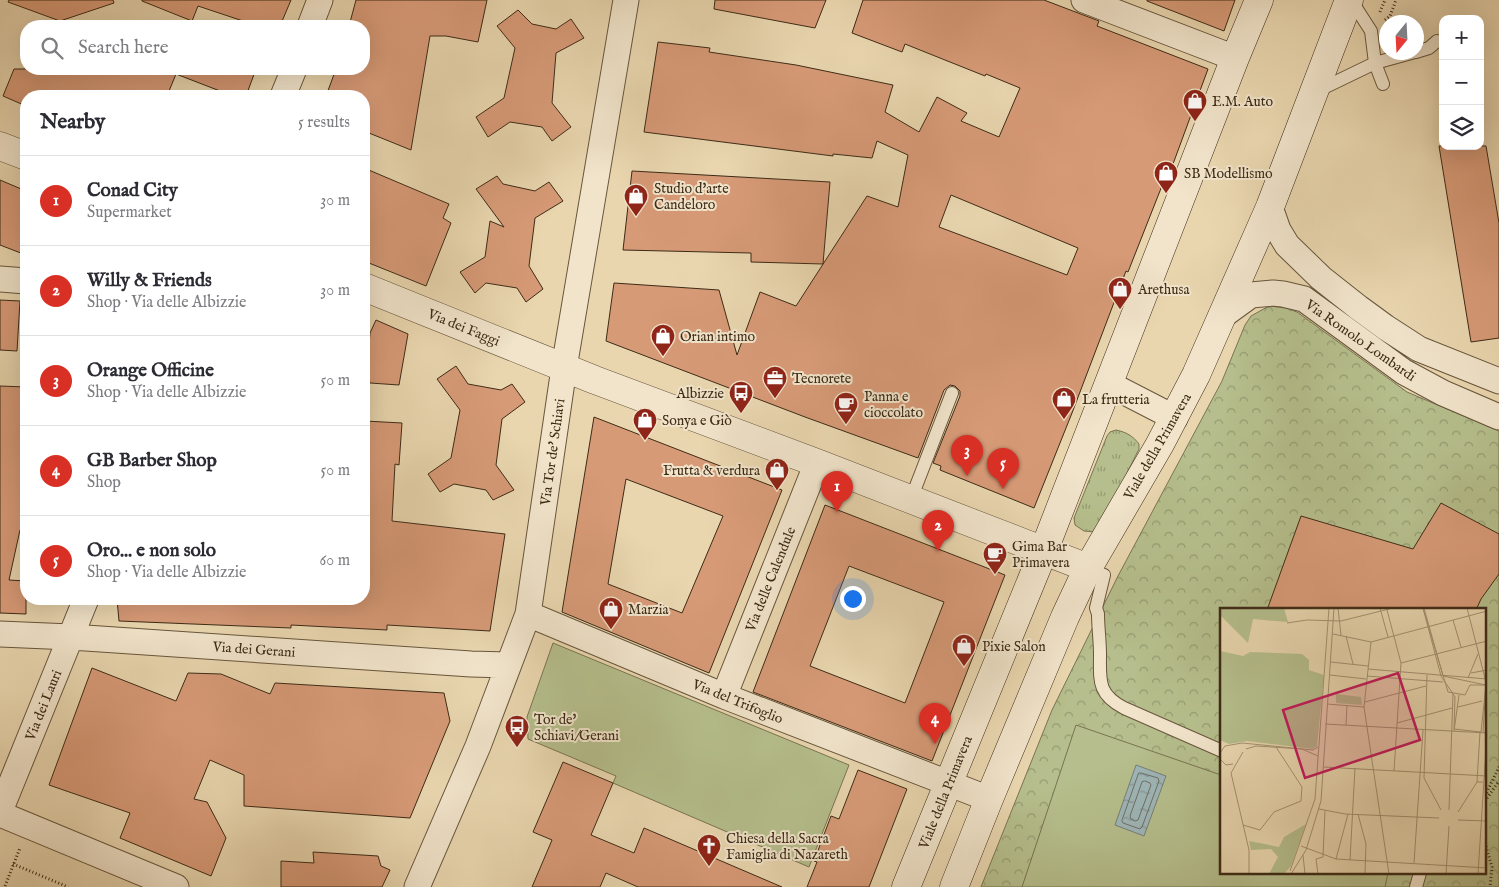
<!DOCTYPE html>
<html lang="en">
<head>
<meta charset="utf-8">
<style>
  :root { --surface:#fff; --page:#f7f7f7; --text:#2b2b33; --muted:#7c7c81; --line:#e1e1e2; --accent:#d93025 }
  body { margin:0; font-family:"IM FELL English",serif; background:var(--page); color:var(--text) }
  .controls { position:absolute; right:15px; top:15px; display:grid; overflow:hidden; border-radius:10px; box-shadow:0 5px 20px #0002 }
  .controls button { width:45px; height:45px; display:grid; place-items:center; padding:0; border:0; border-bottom:1px solid var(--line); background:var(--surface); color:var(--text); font:25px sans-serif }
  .compass { position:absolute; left:1379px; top:15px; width:45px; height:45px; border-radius:50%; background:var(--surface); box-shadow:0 5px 20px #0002; rotate:198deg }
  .you { position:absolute; left:852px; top:598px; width:18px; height:18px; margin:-12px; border:4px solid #fff; border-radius:50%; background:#1a73e8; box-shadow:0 0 0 8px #1a73e833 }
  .badge { display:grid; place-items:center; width:32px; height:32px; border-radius:50%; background:var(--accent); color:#fff; font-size:16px; font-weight:700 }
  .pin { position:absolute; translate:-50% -41px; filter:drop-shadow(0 1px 2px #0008) }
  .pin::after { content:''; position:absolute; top:26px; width:18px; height:15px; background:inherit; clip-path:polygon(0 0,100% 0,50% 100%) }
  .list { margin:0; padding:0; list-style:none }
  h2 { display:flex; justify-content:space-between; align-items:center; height:65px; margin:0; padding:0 20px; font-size:21px }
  h2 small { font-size:16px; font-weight:400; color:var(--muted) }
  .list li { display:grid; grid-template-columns:32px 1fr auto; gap:15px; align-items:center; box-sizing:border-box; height:90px; padding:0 20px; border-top:1px solid var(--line) }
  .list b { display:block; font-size:19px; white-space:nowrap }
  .list p { margin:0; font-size:16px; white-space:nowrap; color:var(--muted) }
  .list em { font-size:16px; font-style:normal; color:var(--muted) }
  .icon { flex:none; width:28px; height:28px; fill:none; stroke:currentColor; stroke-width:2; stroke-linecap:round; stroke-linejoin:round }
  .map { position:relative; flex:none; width:1499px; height:887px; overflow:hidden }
  .search { position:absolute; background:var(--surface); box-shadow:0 5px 20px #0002; left:20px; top:20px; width:350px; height:55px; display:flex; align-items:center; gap:12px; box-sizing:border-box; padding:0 18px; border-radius:20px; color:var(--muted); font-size:19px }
  .panel { position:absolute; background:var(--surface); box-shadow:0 5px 20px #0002; left:20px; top:90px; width:350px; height:515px; border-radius:20px }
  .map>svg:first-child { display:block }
  .grass { fill:url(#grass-tufts); stroke:#797451 }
  .park { fill:url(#park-crowns); stroke:#797451; fill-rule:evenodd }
  .pitch { fill:#b5be8c; stroke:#797451 }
  .water { fill:url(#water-ripples); stroke:#777e77 }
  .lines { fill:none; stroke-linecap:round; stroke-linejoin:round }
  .shore { stroke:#6e7066; stroke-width:1 }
  .building { fill:#d79a77; stroke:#3d2b16; fill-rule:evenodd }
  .service-casing { stroke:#68563c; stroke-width:14 }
  .minor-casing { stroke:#68563c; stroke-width:27 }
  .tertiary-casing { stroke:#68563c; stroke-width:29 }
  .secondary-casing { stroke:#3d2b16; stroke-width:29 }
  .path { stroke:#3d2b16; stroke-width:3; stroke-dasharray:1 2.5; stroke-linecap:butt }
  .service { stroke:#f1e4cb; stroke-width:12 }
  .minor { stroke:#f1e4cb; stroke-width:25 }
  .tertiary { stroke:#f1e4cb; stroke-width:28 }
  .secondary { stroke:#f1e4cb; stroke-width:28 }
  .labels { text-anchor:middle; stroke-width:4; stroke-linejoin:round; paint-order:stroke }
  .poi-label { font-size:14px; fill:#3d2b16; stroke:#f1e4cb; text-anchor:start }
  .street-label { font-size:14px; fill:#3d2b16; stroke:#f1e4cb }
  .inset-road { fill:none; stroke:#a49272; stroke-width:1 }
  .view { fill:#c2185b; fill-opacity:0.15; stroke:#c2185b; stroke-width:2.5 }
  .inset-edge { fill:none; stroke:#3d2b16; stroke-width:2.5 }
</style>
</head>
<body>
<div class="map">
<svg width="1499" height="887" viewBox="0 0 1499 887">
  <defs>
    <pattern id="grass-tufts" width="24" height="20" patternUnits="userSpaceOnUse" patternTransform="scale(1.25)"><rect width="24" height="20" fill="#b5be8c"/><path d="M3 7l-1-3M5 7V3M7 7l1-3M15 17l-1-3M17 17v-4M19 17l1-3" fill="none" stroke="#949b71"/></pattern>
    <pattern id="park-crowns" width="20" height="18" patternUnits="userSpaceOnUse" patternTransform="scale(1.25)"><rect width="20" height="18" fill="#b5be8c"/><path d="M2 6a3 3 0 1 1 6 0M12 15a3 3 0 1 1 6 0" fill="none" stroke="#949b71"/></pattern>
    <pattern id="water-ripples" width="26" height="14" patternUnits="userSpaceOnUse" patternTransform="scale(1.25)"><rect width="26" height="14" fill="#9eb6b7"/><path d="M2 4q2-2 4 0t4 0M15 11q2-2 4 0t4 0" fill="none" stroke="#829494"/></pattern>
  </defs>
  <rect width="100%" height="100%" fill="#e9d6af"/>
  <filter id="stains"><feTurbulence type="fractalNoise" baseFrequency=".004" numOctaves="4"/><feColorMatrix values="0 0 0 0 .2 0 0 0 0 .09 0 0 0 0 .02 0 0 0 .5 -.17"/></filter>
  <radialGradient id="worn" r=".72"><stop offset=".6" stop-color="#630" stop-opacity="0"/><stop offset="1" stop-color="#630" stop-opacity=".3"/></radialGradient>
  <path class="grass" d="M1116,430C1126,432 1133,436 1139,444V449L1100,527L1095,532L1084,531L1075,525L1074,518L1107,436L1110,432Z"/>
  <path class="park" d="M1269,306L1286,308L1297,312L1407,392L1499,431V887H981L1052,710L1118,576L1222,381L1245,325L1251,316ZM1222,610H1485V873H1222Z"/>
  <path class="pitch" d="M553,643L849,765L809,867L613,783L616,776L528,739L527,717Z
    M1076,725L1221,775L1222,873H1388L1385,887H1022Z"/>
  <path class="water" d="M1136,765L1166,776L1144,836L1115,825Z"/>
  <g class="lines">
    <path class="shore" d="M1139,773H1141L1158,778L1159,781L1142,827L1140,829L1123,823L1122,821Z
      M1145,781L1150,783L1151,785L1138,820L1135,821L1131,819L1130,816L1142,782Z"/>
  </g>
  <path class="building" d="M9,0H113L114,3L60,21L8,2Z
    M142,0H291L280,26H258L198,6L192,21L142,1Z
    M356,0H487L478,42L446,36H430L411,150L364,131V96H326L336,69H364V26H349Z
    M715,0H826L815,28L714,9Z
    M863,0H1044L1099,21L1097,26L1208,69L1173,164L1171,163L1128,272L1126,271L1072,413L1034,508L940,470L941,466L933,463L960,396V391L955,386L950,385L944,390L918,458L805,417L606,341L614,283L719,290L737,355L760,292L796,306L867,196L898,207L908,155L877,141L872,158L833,154V156L644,132L658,42L710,48L709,52L796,65L893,85L885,112L919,132L937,97L967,113L961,121L999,137L1020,88L986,74L985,76L905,44L902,52L852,33ZM951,195L1078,248L1067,275L939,227Z
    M1147,0H1235L1224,31L1147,1Z
    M518,10L532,24L556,29L571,19L584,38L556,53L552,103L571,127L552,141L542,127L510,122L488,137L476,117L504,98L515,48L497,26Z
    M14,69H256L246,96H233L176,74L167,96H26V106L3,96Z
    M1439,146H1486L1499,223V338L1471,342Z
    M364,168L449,204L443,218L451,223L426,286L364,261Z
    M632,171L830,182L823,264L751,262V253L623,250Z
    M497,176L503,184L535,191L549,182L563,201L535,218L529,266L543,289L526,302L517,288L486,283L475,293L460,272L485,257L490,221L504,227L476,189Z
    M0,180L26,191V255L0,245Z
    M0,300L20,301L17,351L0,350Z
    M376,320L408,334L399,385L370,383L367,370L370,333Z
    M456,366L468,384L501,390L512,384L525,402L502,419L496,465L514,490L493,500L486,490L454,484L440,492L428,474L451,458L460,410L437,379Z
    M0,386L26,387L21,475H25L21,530H20L9,580L26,581V614L0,613Z
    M594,417L782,490L709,673L562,612ZM626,479L723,516L682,613L608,584Z
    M365,421L402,423L399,465L395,464L392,521L505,534L490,631L387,625V630L291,625V628L119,621L117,599H364V442Z
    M1441,503L1499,534V574L1481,599L1476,610H1267L1301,516L1413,549Z
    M825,505L1005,575L932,761L753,692ZM849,566L944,602L905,703L810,666Z
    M92,668L176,701L188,673L221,674L270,694L275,683L444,693L450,721L410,818L244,806V775L210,760L194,799L207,802L226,838L211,876L120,838L130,813L49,785Z
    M563,762L613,783L591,835L634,853L644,828L782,887H638L606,873L600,887H532L552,840L533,832Z
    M858,770L907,789L869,887H807L817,862L814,861L831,816L839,819Z
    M313,852L378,856L381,866L390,870L382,887H281V861L314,863Z"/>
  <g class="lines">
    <defs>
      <path id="service" d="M1351,0L1371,31L1375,63L1383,84
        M1416,52L1429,48L1437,41
        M1317,91L1375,63L1415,52
        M911,499L952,393
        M1088,568L1104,575L1096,608L1098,614C1098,627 1100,641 1100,654C1100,680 1097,694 1124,708L1222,751
        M1416,887L1420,873"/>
      <path id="minor" d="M1084,0L1235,58
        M310,26L320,0
        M283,96L294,69
        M1270,207L1278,230L1287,245L1321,278L1359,308L1385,327L1419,349L1499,381
        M0,279L26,281
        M1222,316L1251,295L1273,293L1283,294L1304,299L1404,372L1443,393L1499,417
        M1109,384L1175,418
        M528,614L724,696L989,799
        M0,634L71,637L471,664L508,665
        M724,696L817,463
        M0,811L86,599
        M0,814L176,887
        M417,887L478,746L528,614L564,368L626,0"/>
      <path id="tertiary" d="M0,146L26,156
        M364,287L595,380L817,463L1088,568"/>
      <path id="secondary" d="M906,887L1044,550L1235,58L1259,0
        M954,887L989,799L1065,617L1088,568L1160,444L1196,375L1270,207L1349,0"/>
    </defs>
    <use href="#service" class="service-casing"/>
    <use href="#minor" class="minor-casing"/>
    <use href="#tertiary" class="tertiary-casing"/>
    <use href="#secondary" class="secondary-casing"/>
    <path class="path" d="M1380,12L1385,0
      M1385,20L1390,16L1396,0
      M1485,796L1499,767
      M1485,801L1499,781
      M1485,843L1492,867L1490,887
      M13,864L68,887
      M5,886L20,848"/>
    <use href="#service" class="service"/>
    <use href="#minor" class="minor"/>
    <use href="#tertiary" class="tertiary"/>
    <use href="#secondary" class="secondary"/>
  </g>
  <defs>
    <symbol id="shop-pin" viewBox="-11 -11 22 30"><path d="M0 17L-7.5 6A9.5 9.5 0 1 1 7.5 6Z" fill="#8f2418" stroke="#f1e4cb"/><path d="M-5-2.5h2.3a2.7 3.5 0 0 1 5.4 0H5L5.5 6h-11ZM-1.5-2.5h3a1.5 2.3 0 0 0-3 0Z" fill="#fff"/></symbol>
    <symbol id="office-pin" viewBox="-11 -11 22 30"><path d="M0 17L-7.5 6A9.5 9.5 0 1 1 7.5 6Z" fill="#8f2418" stroke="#f1e4cb"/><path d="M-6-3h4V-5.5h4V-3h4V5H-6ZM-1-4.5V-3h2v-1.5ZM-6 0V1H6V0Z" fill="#fff"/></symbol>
    <symbol id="bus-pin" viewBox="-11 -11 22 30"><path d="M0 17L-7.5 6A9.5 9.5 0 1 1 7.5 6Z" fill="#8f2418" stroke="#f1e4cb"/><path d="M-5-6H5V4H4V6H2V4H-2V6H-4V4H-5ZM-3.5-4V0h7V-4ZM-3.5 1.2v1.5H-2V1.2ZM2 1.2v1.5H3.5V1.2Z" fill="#fff"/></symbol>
    <symbol id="cafe-pin" viewBox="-11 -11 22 30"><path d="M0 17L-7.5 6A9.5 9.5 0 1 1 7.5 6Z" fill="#8f2418" stroke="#f1e4cb"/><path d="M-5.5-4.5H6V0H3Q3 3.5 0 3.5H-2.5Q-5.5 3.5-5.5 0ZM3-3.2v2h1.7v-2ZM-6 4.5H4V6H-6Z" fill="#fff"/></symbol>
    <symbol id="church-pin" viewBox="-11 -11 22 30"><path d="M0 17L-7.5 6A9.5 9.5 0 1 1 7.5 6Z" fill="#8f2418" stroke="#f1e4cb"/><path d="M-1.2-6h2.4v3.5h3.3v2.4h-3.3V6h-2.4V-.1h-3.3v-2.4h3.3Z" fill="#fff"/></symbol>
  </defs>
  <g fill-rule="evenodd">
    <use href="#shop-pin" x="1181" y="87" width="28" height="38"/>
    <use href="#shop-pin" x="1152" y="159" width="28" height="38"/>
    <use href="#shop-pin" x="622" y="182" width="28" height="38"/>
    <use href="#shop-pin" x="1106" y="275" width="28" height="38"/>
    <use href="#shop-pin" x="649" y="322" width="28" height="38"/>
    <use href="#office-pin" x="761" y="364" width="28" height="38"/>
    <use href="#bus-pin" x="727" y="379" width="28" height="38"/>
    <use href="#shop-pin" x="1050" y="385" width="28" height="38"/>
    <use href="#cafe-pin" x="832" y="390" width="28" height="38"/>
    <use href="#shop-pin" x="631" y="406" width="28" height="38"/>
    <use href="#shop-pin" x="763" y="456" width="28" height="38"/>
    <use href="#cafe-pin" x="981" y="540" width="28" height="38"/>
    <use href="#shop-pin" x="597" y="595" width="28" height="38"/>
    <use href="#shop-pin" x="950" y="632" width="28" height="38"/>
    <use href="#bus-pin" x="503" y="713" width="28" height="38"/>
    <use href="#church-pin" x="695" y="832" width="28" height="38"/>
  </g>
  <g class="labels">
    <g class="poi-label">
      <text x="1212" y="106">E.M. Auto</text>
      <text x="1184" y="178">SB Modellismo</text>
      <text x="654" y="193">Studio d'arte<tspan x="654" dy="16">Candeloro</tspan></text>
      <text x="1138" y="294">Arethusa</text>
      <text x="680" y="341">Orian intimo</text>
      <text x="792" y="383">Tecnorete</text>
      <text x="724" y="398" text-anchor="end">Albizzie</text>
      <text x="864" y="401">Panna e<tspan x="864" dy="16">cioccolato</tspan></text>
      <text x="1082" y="404">La frutteria</text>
      <text x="662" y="425">Sonya e Giò</text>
      <text x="760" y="475" text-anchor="end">Frutta &amp; verdura</text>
      <text x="1012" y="551">Gima Bar<tspan x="1012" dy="16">Primavera</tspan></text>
      <text x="628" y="614">Marzia</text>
      <text x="982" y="651">Pixie Salon</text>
      <text x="534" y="724">Tor de'<tspan x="534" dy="16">Schiavi/Gerani</tspan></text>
      <text x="726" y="843">Chiesa della Sacra<tspan x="726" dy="16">Famiglia di Nazareth</tspan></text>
    </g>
    <g class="street-label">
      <text transform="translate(464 327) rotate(22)" y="5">Via dei Faggi</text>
      <text transform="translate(1361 340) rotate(35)" y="5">Via Romolo Lombardi</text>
      <text transform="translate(1157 446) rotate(-60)" y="5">Viale della Primavera</text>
      <text transform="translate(552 452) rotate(-82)" y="5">Via Tor de' Schiavi</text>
      <text transform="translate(770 579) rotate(-68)" y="5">Via delle Calendule</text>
      <text transform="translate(254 649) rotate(4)" y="5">Via dei Gerani</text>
      <text transform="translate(738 701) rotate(22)" y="5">Via del Trifoglio</text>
      <text transform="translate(43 705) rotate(-68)" y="5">Via dei Lauri</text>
      <text transform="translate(945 792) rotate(-68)" y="5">Viale della Primavera</text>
    </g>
  </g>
  <g transform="translate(1220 608)">
    <rect width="266" height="266" fill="#e9d6af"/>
    <path d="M0,0H64L68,14L33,11L28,35L0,7ZM0,43L23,48L30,44L82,46L89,52V62L104,67L97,138L93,141L27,133L9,136L0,132ZM86,216L71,258L64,266H49L58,249L51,241L31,242L29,233L59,239L64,229Z" fill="#b5be8c"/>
    <path d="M64,64L99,67L100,104L72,103L70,78H66ZM116,86L141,89L142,97L116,95Z" fill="#b5be8c"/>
    <path class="inset-road" d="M118,0L121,27M160,0L168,29M203,0L228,84L245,87L250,77H267M203,0L221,68L235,89L234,121L261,124L266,77L223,68L204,0M247,0L266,74L263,125M167,2L181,55L174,163M233,12L241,39M67,15L87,12L121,13L173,0M113,26L151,34L267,3M126,28L133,56M151,34L144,99L169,266M111,54L148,58M181,55L267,33M148,61L267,71M251,65L267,62M110,67L146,71M207,67L204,170L221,202M147,68L223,74M248,70L258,46M145,94L206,78M107,96L144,99M238,99L262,93M177,115L232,100M105,116L267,125M126,117L127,97M234,123L239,87M260,124L257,174H263M26,141L36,138L82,141L98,148M23,144L11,165L29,242V266M0,145L5,138L22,135L93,142L98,139M0,151L6,157L13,156M104,159L267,168M0,164V193M99,201L125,206L219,210M229,202L233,86M238,204L257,174M138,206L146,236L145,266M238,212L267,213M23,217L40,222L54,204L81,193L82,179L56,139M81,238L116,251L267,260M83,247L85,266M116,251L128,206M130,252L135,160M194,255L203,122M70,263L95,191L109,0M71,266L86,242L101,193L114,0M98,266L96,251L103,249L105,203M226,266L229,218M258,266L267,125"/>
    <path class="view" d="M178,65L200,132L85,170L63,102Z"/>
    <rect width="266" height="266" class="inset-edge"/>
  </g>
  <rect width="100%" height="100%" filter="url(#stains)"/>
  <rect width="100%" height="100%" fill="url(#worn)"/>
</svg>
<div class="controls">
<button>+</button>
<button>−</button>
<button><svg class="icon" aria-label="layers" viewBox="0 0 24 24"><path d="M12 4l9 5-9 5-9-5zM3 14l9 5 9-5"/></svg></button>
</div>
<svg class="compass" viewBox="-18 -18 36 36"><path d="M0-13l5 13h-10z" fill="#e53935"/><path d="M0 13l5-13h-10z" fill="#7c7c81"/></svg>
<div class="you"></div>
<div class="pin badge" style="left:837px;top:512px">1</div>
<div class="pin badge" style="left:938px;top:551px">2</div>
<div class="pin badge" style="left:967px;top:476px">3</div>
<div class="pin badge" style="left:935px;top:744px">4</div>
<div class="pin badge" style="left:1003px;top:489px">5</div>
<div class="search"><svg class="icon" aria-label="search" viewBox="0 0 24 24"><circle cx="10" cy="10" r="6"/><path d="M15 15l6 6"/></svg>Search here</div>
<section class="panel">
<h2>Nearby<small>5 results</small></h2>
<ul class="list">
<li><span class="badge">1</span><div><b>Conad City</b><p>Supermarket</p></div><em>30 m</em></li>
<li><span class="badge">2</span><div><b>Willy &amp; Friends</b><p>Shop · Via delle Albizzie</p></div><em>30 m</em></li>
<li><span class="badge">3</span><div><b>Orange Officine</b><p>Shop · Via delle Albizzie</p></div><em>50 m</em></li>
<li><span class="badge">4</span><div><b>GB Barber Shop</b><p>Shop</p></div><em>50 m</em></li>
<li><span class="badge">5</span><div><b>Oro... e non solo</b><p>Shop · Via delle Albizzie</p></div><em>60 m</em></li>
</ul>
</section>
</div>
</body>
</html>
